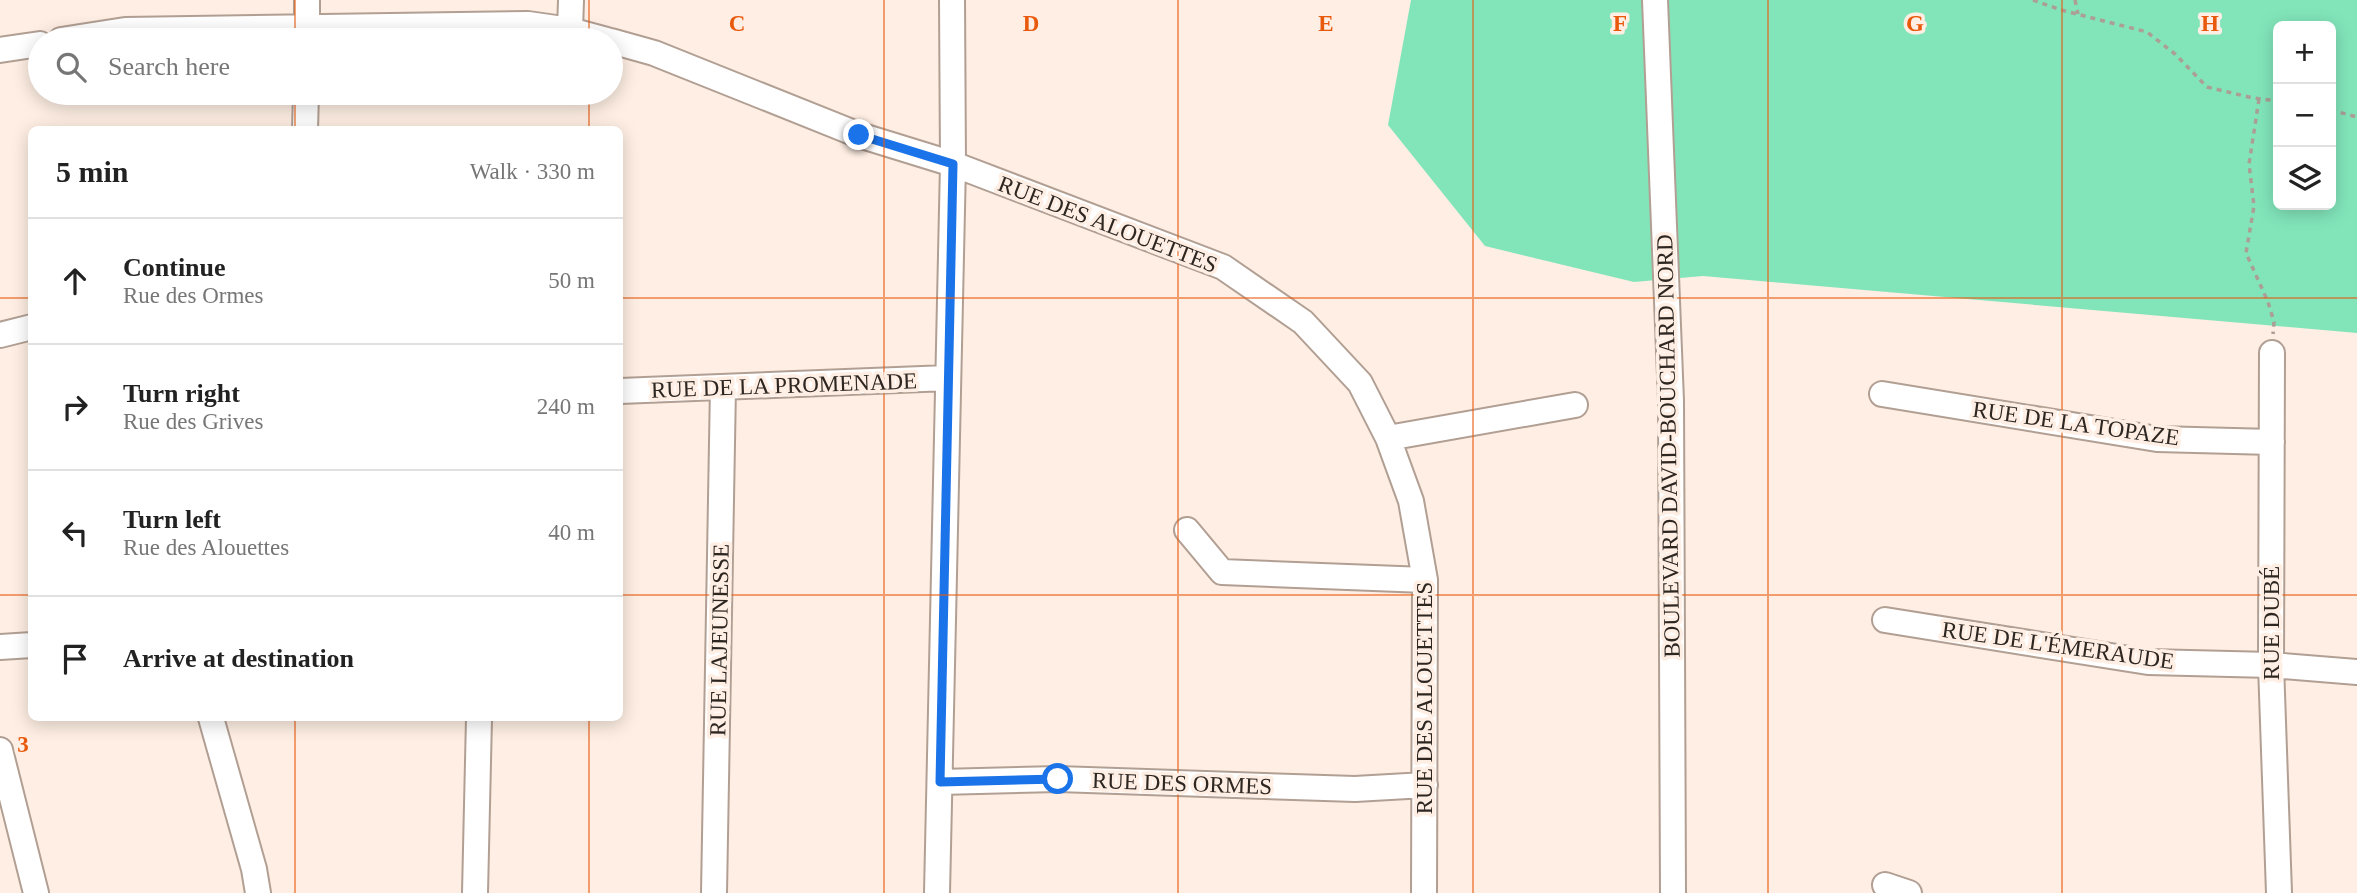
<!DOCTYPE html>
<html lang="en">
<head>
<meta charset="utf-8">
<style>
  :root { --surface:#fff; --page:#f6f6f6; --text:#222; --muted:#767676; --line:#e0e0e0 }
  body { margin:0; font-family:"Times New Roman",serif; background:var(--page); color:var(--text) }
  .controls { position:absolute; right:21px; top:21px; display:grid; overflow:hidden; border-radius:10px; box-shadow:0 4px 18px #0003 }
  .controls button { width:63px; height:63px; display:grid; place-items:center; padding:0; border:0; border-bottom:2px solid var(--line); background:var(--surface); color:var(--text); font:35px sans-serif }
  .stop { position:absolute; width:21px; height:21px; margin:-16px; border:5px solid #1a73e8; border-radius:50%; background:#fff }
  .stop.end { background:#1a73e8; border-color:#fff; box-shadow:0 2px 7px #0008 }
  .list { margin:0; padding:0; list-style:none }
  h2 { display:flex; justify-content:space-between; align-items:center; height:91px; margin:0; padding:0 28px; font-size:30px }
  h2 small { font-size:23px; font-weight:400; color:var(--muted) }
  .list li { display:grid; grid-template-columns:46px 1fr auto; gap:21px; align-items:center; box-sizing:border-box; height:126px; padding:0 28px; border-top:2px solid var(--line) }
  .list b { display:block; font-size:26px; white-space:nowrap }
  .list p { margin:0; font-size:23px; white-space:nowrap; color:var(--muted) }
  .list em { font-size:23px; font-style:normal; color:var(--muted) }
  .icon { flex:none; width:38px; height:38px; fill:none; stroke:currentColor; stroke-width:2; stroke-linecap:round; stroke-linejoin:round }
  .map { position:relative; flex:none; width:2357px; height:893px; overflow:hidden }
  .search { position:absolute; background:var(--surface); box-shadow:0 4px 18px #0003; left:28px; top:28px; width:595px; height:77px; display:flex; align-items:center; gap:18px; box-sizing:border-box; padding:0 24px; border-radius:38px; color:var(--muted); font-size:26px }
  .panel { position:absolute; background:var(--surface); box-shadow:0 4px 18px #0003; left:28px; top:126px; width:595px; height:595px; border-radius:10px }
  .map>svg:first-child { display:block }
  .green { fill:#82e5ba; fill-rule:evenodd }
  .lines { fill:none; stroke-linecap:round; stroke-linejoin:round }
  .minor-casing { stroke:#b29f93; stroke-width:28 }
  .path { stroke:#aa9e95; stroke-width:3.5; stroke-dasharray:5 5; stroke-linecap:butt }
  .minor { stroke:#fff; stroke-width:24 }
  .route { stroke:#1a73e8; stroke-width:9 }
  .grid { fill:none; stroke:#e8590c; stroke-width:2; stroke-opacity:0.55 }
  .labels { text-anchor:middle; stroke-width:7; stroke-linejoin:round; paint-order:stroke }
  .street-label { font-size:23px; fill:#2d2621; stroke:#feeee3 }
  .grid-label { font-size:23px; text-anchor:middle; font-weight:bold; fill:#e8590c; stroke:#feeee3; stroke-width:7; stroke-linejoin:round; paint-order:stroke }
</style>
</head>
<body>
<div class="map">
<svg width="2357" height="893" viewBox="0 0 2357 893">
  <rect width="100%" height="100%" fill="#feeee3"/>
  <path class="green" d="M1411,0H2357V333L1703,276L1634,282L1485,246L1388,125ZM2278,26H2331V205H2278Z"/>
  <g class="lines">
    <defs>
      <path id="minor" d="M1655,0L1671,401L1673,893
        M570,30L571,0
        M61,40L125,30L528,24L570,30L607,40
        M307,40V0
        M611,41L654,53L859,135L953,164L1223,267L1303,322L1360,383L1388,438L1411,501L1425,580L1424,893
        M0,50L40,44
        M305,130L306,93
        M0,335L32,327
        M2272,353L2271,665L2279,893
        M620,391L948,378
        M1882,394L2157,439L2272,442
        M1388,438L1575,405
        M1187,530L1222,572L1425,580
        M1885,620L2148,662L2271,665L2357,672
        M0,647L32,645
        M211,718L254,869L258,893
        M0,750L36,893
        M940,782L1058,779L1355,789L1425,785
        M1885,885L1909,893
        M475,893L479,718
        M714,893L723,387
        M937,893L953,164L952,0"/>
    </defs>
    <use href="#minor" class="minor-casing"/>
    <path class="path" d="M2033,0L2061,10L2147,32L2175,54L2207,87L2253,98L2278,101
      M2075,0L2078,14
      M2259,99L2249,164L2254,206L2246,253L2268,302L2274,322L2273,334
      M2331,110L2357,117"/>
    <use href="#minor" class="minor"/>
  </g>
  <g class="lines">
    <path class="route" d="M859,135L953,164L940,782L1058,779"/>
  </g>
  <path class="grid" d="M295,0V40M589,0V40M884,0V893M1178,0V893M1473,0V893M1768,0V893M2062,0V893M295,93V130M589,93V130M0,298H32M620,298H2357M0,595H32M620,595H2357M295,718V893M589,718V893"/>
  <g class="labels">
    <g class="street-label">
      <text transform="translate(1108 224) rotate(21)" y="8">RUE DES ALOUETTES</text>
      <text transform="translate(784 385) rotate(-2)" y="8">RUE DE LA PROMENADE</text>
      <text transform="translate(2076 423) rotate(8)" y="8">RUE DE LA TOPAZE</text>
      <text transform="translate(1668 446) rotate(-91)" y="8">BOULEVARD DAVID-BOUCHARD NORD</text>
      <text transform="translate(2271 623) rotate(-90)" y="8">RUE DUBÉ</text>
      <text transform="translate(719 640) rotate(-89)" y="8">RUE LAJEUNESSE</text>
      <text transform="translate(2058 645) rotate(8)" y="8">RUE DE L'ÉMERAUDE</text>
      <text transform="translate(1424 698) rotate(-90)" y="8">RUE DES ALOUETTES</text>
      <text transform="translate(1182 783) rotate(2)" y="8">RUE DES ORMES</text>
    </g>
  </g>
  <g class="grid-label">
    <text x="737" y="31">C</text>
    <text x="1031" y="31">D</text>
    <text x="1326" y="31">E</text>
    <text x="1620" y="31">F</text>
    <text x="1915" y="31">G</text>
    <text x="2210" y="31">H</text>
    <text x="23" y="752">3</text>
  </g>
</svg>
<div class="controls">
<button>+</button>
<button>−</button>
<button><svg class="icon" aria-label="layers" viewBox="0 0 24 24"><path d="M12 4l9 5-9 5-9-5zM3 14l9 5 9-5"/></svg></button>
</div>
<div class="stop" style="left:1058px;top:779px"></div>
<div class="stop end" style="left:859px;top:135px"></div>
<div class="search"><svg class="icon" aria-label="search" viewBox="0 0 24 24"><circle cx="10" cy="10" r="6"/><path d="M15 15l6 6"/></svg>Search here</div>
<section class="panel">
<h2>5 min<small>Walk · 330 m</small></h2>
<ul class="list">
<li><svg class="icon" aria-label="ahead" viewBox="0 0 24 24"><path d="M12 20V5M6 11l6-6 6 6"/></svg><div><b>Continue</b><p>Rue des Ormes</p></div><em>50 m</em></li>
<li><svg class="icon" aria-label="right" viewBox="0 0 24 24"><path d="M7 20v-9h11M14 6l5 5-5 5"/></svg><div><b>Turn right</b><p>Rue des Grives</p></div><em>240 m</em></li>
<li><svg class="icon" aria-label="left" viewBox="0 0 24 24"><path d="M17 20v-9H6M10 6l-5 5 5 5"/></svg><div><b>Turn left</b><p>Rue des Alouettes</p></div><em>40 m</em></li>
<li><svg class="icon" aria-label="arrive" viewBox="0 0 24 24"><path d="M6 21V4h12l-3 4 3 4H6"/></svg><div><b>Arrive at destination</b></div></li>
</ul>
</section>
</div>
</body>
</html>
